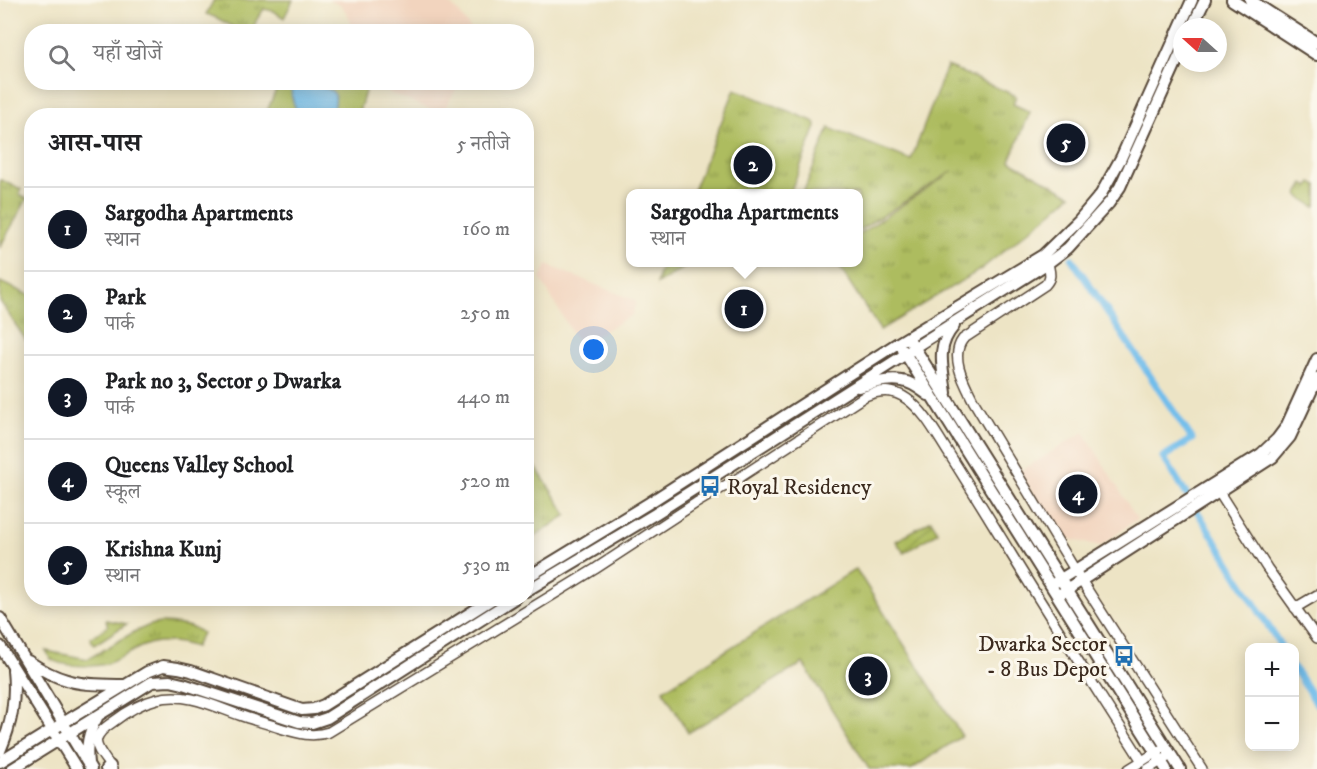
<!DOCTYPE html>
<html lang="hi">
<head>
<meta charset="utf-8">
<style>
  :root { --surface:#fff; --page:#f2f2f2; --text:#202124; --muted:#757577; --line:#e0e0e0; --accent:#111827 }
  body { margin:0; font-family:"IM FELL DW Pica","Noto Serif Devanagari",serif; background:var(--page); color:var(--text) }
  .controls { position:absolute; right:18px; bottom:18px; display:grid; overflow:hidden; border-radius:12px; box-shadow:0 3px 15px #0003 }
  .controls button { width:54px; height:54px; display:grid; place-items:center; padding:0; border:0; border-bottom:2px solid var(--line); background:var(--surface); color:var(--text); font:30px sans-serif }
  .compass { position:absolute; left:1173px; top:18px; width:54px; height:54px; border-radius:50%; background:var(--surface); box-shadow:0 3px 15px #0003; rotate:291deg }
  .you { position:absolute; left:594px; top:350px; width:21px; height:21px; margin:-15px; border:4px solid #fff; border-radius:50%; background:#1a73e8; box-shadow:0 0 0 9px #1a73e833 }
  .badge { display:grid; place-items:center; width:39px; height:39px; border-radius:50%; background:var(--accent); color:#fff; font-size:20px; font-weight:700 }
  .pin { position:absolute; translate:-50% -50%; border:3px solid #fff; box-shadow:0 2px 6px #0006 }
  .popup { position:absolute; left:626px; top:189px; width:237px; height:78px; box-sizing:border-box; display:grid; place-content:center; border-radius:12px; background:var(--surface); filter:drop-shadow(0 2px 4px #0005); font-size:20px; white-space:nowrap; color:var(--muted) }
  .popup b { font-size:22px; color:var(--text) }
  .popup::after { content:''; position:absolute; left:50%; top:100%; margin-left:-12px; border:12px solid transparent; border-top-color:var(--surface) }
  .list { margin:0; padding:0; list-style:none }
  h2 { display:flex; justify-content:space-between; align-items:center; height:78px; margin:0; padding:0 24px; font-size:26px }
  h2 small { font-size:20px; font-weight:400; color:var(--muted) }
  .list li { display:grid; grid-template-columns:39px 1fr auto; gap:18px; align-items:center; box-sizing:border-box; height:84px; padding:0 24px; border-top:2px solid var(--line) }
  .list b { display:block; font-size:22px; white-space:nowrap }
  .list p { margin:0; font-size:20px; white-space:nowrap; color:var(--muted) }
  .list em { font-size:20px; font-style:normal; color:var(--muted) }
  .icon { flex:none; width:33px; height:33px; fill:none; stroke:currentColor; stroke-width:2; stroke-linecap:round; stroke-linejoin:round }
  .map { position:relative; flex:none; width:1317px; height:769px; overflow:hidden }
  .search { position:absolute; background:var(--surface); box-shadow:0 3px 15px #0003; left:24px; top:24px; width:510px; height:66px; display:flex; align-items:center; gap:15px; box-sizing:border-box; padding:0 21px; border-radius:24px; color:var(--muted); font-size:22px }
  .panel { position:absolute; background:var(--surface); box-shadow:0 3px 15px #0003; left:24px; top:108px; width:510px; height:498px; border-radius:24px }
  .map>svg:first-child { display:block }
  .built { fill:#f2d4be }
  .grass { fill:url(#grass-tufts); stroke:#74733e; stroke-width:1.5 }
  .garden { fill:url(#garden-furrows); stroke:#74733e; stroke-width:1.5 }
  .water { fill:#71bdeb; stroke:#567484; stroke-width:1.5 }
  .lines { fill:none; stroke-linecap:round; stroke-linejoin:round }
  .canal { stroke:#71bdeb; stroke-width:7 }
  .tertiary-casing { stroke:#564637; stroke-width:12 }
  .secondary-casing { stroke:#564637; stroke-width:14 }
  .tertiary { stroke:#fff; stroke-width:9 }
  .secondary { stroke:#fff; stroke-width:10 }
  .labels { text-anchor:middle; stroke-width:6; stroke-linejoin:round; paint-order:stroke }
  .poi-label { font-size:22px; fill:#3b2a1e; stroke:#fbf7ec; text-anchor:start }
</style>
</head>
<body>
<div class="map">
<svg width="1317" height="769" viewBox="0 0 1317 769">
  <defs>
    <pattern id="grass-tufts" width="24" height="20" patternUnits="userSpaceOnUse" patternTransform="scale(1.5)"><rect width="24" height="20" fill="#adbc5e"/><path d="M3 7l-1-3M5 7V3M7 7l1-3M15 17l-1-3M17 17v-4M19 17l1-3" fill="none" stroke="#8e994d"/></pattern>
    <pattern id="garden-furrows" width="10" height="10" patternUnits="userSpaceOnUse" patternTransform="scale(1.5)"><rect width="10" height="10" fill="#adbc5e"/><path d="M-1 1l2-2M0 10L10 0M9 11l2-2" fill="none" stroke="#8e994d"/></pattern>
  </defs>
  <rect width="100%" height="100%" fill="#fbf7ec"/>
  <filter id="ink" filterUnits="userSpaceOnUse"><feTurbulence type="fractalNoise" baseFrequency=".0167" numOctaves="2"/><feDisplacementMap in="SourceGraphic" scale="12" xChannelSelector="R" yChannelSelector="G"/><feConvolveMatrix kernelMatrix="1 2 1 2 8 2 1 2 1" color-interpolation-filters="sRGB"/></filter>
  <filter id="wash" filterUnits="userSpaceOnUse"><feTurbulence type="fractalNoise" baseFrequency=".008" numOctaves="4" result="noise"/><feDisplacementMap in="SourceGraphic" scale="24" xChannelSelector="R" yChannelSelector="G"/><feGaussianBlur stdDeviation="1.35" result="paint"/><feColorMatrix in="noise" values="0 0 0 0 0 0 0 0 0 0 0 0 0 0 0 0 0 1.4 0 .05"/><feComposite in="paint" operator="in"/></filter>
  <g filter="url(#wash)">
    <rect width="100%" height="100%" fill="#ede4c5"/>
    <path class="built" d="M328,0H444L458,11L472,31H353L349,17L342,6Z
      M366,83L460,82V83L441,114Z
      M547,265L636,301L632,315L579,345L540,278Z
      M1084,432L1137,519L1101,546L1063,538L1019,472Z"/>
    <path class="grass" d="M214,0H293L284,18L273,11L264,9L257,19L252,31C234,32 223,18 206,14Z
      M947,66L1016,96L1013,104L1030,112L1010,161L1071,195L1051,213L980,270L880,330L837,263L858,262V235L953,171L858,231V194L803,193L829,128L911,160Z
      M359,82L367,85L358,115L265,116L279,83Z
      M735,89L815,122L816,127L790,193H692Z
      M1,180L21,189L19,194L27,199L0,247V183Z
      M1312,182L1317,185V203L1315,207L1300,197L1298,194L1304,184L1309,187Z
      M664,263V262L692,263L657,284L658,276Z
      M0,282L31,296V347L29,345L0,301Z
      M526,452L567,515L529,540L526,537Z
      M856,569L962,736L912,769H869L803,663L688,733L663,690Z
      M106,620L127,624L94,645L90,638L108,626Z
      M160,623C171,623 193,625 202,633L195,647C184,643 171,641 158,642C139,644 124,658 106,664C94,667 61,667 51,659C49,658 47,652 46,651L88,659L134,632L150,625Z"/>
    <path class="garden" d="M931,520L938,532L904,553L896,541Z"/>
    <path class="water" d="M298,85C307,86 332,85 335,95C337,101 333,109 333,115H299C293,105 291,97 291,86Z"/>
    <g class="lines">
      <path class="canal" d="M1072,259L1192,439L1163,457L1187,495
        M1197,511L1282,648
        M1294,668L1317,704"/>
    </g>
  </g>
  <g filter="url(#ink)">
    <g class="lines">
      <defs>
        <path id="tertiary" d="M1048,263C1050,273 1052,278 1045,285L963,339C949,357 965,384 974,402L1081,580L1202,769
          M1215,486L1267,568L1317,638
          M1295,608L1317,595
          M112,769C98,748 85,740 113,722C126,712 141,703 157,699C188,691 217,708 245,717C257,721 269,724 280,728C297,733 312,738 329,732L595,569L696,503L742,476L865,396C880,390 893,389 907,399C924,411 935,432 946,449C969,485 991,521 1013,557C1055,626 1099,693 1142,761
          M1129,769L1160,750
          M1148,769L1171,755"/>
        <path id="secondary" d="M1232,0L1317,55
          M1250,0L1317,43
          M1192,27L1205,0
          M911,342L1180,769
          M903,350L1166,769
          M858,387C872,384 888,378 902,381C912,382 920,389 928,395
          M946,393C943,367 935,348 954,326
          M526,578L649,503L898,343L1043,255L1079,220L1101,194L1121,158L1192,0
          M1056,582L1261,454L1277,439L1286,427L1317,359
          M526,591L655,514L906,354L915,347L1048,263L1068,248L1086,228L1109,203L1120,187L1182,50
          M1062,593L1273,457L1290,437L1317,379
          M0,618L91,769
          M0,646L77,769
          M28,661C40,669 52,676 67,680C85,686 106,684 124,685
          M0,751C12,723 16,700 13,670
          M0,762L63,723L147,672L163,666L178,668L191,671L302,710L314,709L324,705L494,598
          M88,763C86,746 88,733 97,718
          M12,769L152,682L170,681L183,684L299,722L312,723L327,718L515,598
          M106,769L110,766"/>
      </defs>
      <use href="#tertiary" class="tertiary-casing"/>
      <use href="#secondary" class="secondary-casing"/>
      <use href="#tertiary" class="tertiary"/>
      <use href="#secondary" class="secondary"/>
    </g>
  </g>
  <defs>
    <symbol id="bus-bare" viewBox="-9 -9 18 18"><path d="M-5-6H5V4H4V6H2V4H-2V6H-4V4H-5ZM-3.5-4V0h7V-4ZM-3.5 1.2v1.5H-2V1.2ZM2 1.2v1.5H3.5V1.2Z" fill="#1f6fb2" stroke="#fbf7ec" stroke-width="2.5" paint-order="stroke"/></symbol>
  </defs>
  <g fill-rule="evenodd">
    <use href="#bus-bare" x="695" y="471" width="30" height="30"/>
    <use href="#bus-bare" x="1109" y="641" width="30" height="30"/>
  </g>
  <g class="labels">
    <g class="poi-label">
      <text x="727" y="494">Royal Residency</text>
      <text x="1107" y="651" text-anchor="end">Dwarka Sector<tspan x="1107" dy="25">- 8 Bus Depot</tspan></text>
    </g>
  </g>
</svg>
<div class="controls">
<button>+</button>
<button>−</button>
</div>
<svg class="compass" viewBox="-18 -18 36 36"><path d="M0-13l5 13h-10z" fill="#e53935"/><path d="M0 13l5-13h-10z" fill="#757577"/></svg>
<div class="you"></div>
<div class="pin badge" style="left:744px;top:309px">1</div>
<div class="popup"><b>Sargodha Apartments</b>स्थान</div>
<div class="pin badge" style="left:753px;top:165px">2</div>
<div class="pin badge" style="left:868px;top:676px">3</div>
<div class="pin badge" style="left:1078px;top:494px">4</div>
<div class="pin badge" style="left:1066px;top:143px">5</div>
<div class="search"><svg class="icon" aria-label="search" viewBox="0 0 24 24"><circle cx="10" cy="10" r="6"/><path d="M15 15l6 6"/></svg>यहाँ खोजें</div>
<section class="panel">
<h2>आस-पास<small>5 नतीजे</small></h2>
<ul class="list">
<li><span class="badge">1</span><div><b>Sargodha Apartments</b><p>स्थान</p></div><em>160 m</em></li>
<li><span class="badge">2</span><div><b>Park</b><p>पार्क</p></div><em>250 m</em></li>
<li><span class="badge">3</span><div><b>Park no 3, Sector 9 Dwarka</b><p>पार्क</p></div><em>440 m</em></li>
<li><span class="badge">4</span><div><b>Queens Valley School</b><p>स्कूल</p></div><em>520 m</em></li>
<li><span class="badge">5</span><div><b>Krishna Kunj</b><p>स्थान</p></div><em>530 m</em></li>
</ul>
</section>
</div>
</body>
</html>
